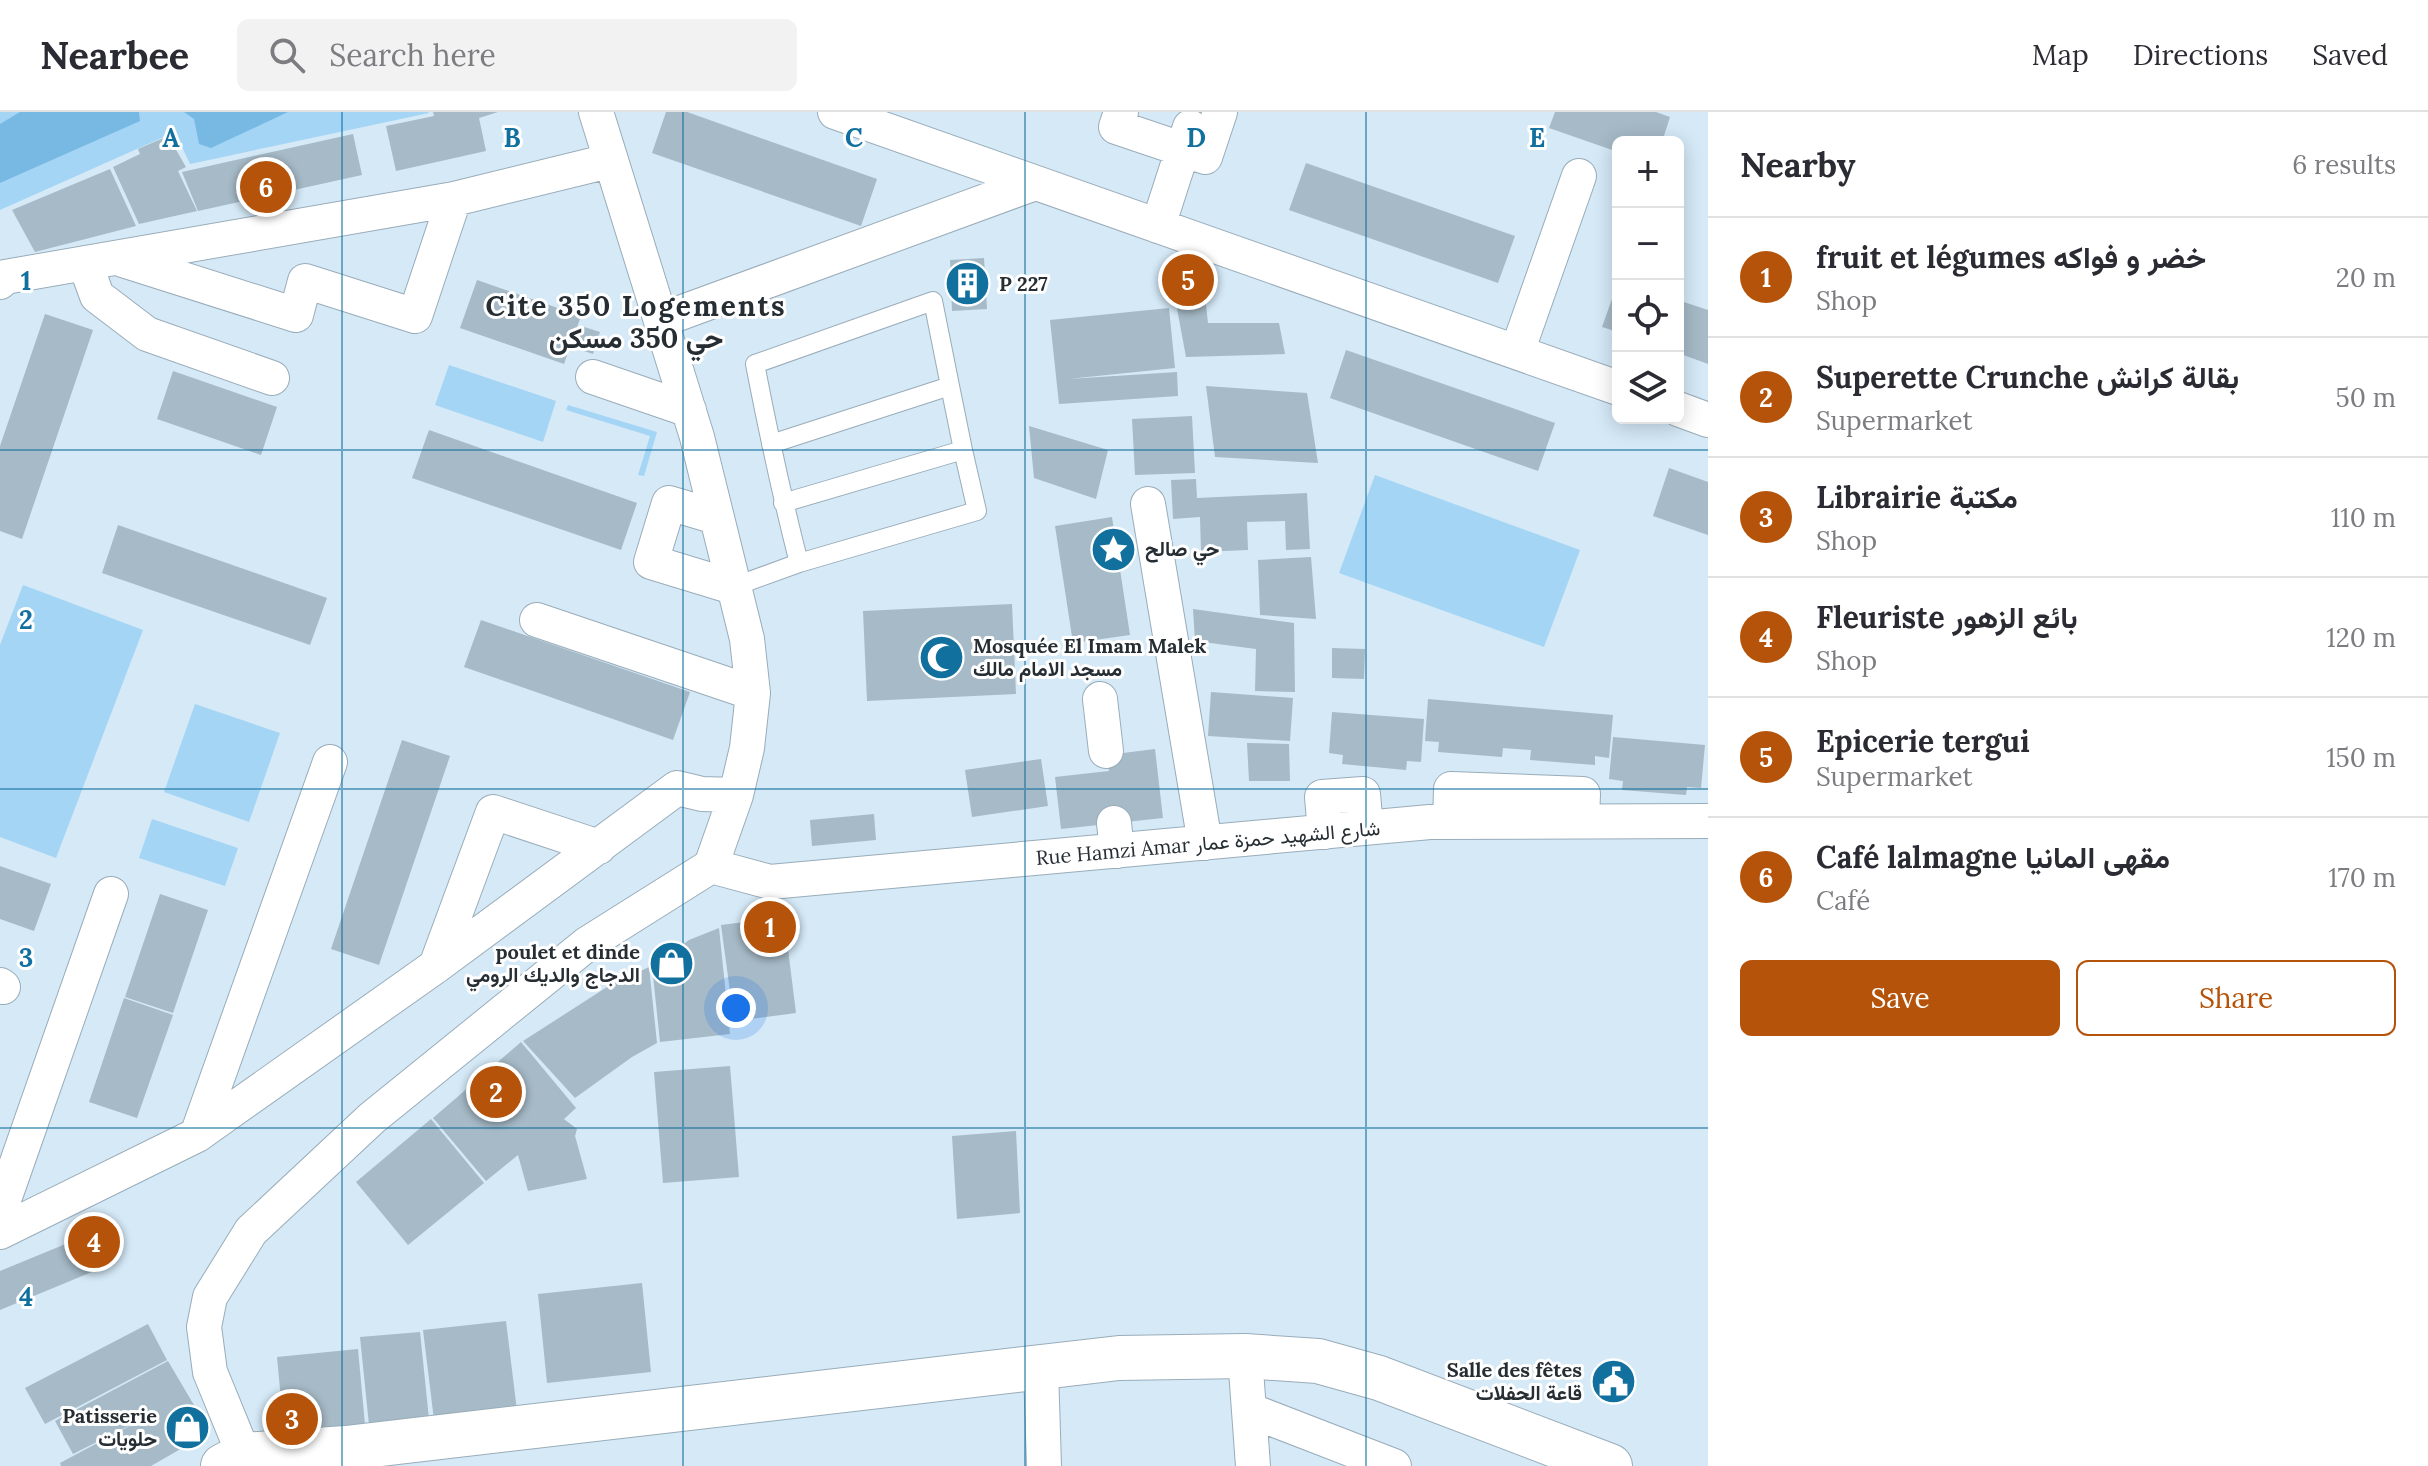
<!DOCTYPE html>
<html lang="en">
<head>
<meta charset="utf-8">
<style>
  :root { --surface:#fff; --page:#f2f2f3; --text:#2b2b33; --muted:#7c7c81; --line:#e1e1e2; --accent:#b45309 }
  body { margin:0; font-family:Lora,Vazirmatn,serif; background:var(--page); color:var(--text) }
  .controls { position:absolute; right:24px; top:24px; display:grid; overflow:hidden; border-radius:12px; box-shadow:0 4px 20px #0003 }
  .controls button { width:72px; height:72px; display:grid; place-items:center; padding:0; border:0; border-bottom:2px solid var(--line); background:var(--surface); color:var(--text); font:40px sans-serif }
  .you { position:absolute; left:736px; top:896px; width:28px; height:28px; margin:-20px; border:6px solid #fff; border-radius:50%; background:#1a73e8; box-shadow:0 0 0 12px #1a73e833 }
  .badge { display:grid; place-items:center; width:52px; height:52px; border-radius:50%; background:var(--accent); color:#fff; font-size:26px; font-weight:700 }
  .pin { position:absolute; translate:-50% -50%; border:4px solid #fff; box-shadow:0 2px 8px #0006 }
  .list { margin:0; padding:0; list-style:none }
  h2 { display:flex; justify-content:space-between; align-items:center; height:104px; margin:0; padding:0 32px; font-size:34px }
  h2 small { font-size:26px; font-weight:400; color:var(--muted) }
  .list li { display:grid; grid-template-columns:52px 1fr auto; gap:24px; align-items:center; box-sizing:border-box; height:120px; padding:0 32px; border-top:2px solid var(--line) }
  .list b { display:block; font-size:30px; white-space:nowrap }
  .list p { margin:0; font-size:26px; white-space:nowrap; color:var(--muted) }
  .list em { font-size:26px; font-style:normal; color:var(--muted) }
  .actions { display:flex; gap:16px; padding:24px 32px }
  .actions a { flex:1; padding:18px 0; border:2px solid var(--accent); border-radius:12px; text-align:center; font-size:28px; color:var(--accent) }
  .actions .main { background:var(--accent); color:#fff }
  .icon { flex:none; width:44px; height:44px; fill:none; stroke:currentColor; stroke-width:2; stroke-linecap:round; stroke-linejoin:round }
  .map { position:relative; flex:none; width:1708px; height:1354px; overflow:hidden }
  header { display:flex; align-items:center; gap:48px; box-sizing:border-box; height:112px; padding:0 40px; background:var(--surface); border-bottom:2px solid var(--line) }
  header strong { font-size:38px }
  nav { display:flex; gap:44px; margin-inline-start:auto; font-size:28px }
  .search { width:560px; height:72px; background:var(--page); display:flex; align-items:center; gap:20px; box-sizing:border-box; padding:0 28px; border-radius:12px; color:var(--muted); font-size:30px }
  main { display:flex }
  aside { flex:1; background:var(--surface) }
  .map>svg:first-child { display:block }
  .green { fill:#a5d5f5 }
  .forest { fill:#77b9e2 }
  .building { fill:#a6bac7 }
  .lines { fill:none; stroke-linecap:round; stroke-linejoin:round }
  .service-casing { stroke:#99acb9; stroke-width:20 }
  .minor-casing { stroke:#99acb9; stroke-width:36 }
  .secondary-casing { stroke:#99acb9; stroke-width:46 }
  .service { stroke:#fff; stroke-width:18 }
  .minor { stroke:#fff; stroke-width:34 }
  .secondary { stroke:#fff; stroke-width:44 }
  .grid { fill:none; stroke:#11709e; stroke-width:2; stroke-opacity:0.55 }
  .labels { text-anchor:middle; stroke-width:6; stroke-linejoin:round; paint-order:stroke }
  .poi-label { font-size:20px; font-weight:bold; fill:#262e33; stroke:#fff; text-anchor:start }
  .street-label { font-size:20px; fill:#262e33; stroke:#fff }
  .district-label { font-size:28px; font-weight:bold; letter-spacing:2px; fill:#262e33; stroke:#fff }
  .grid-label { font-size:26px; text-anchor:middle; font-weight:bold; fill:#11709e; stroke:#fff; stroke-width:6; stroke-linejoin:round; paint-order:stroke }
</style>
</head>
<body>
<header>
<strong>Nearbee</strong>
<div class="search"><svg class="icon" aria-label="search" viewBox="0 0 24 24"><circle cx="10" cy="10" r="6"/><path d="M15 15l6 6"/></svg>Search here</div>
<nav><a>Map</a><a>Directions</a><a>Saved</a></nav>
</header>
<main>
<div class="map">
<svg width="1708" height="1354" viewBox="0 0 1708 1354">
  <rect width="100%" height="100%" fill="#d5e9f7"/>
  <path class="green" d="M0,0H428L429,1L190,52L175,20L0,98Z
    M449,253L556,289L543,330L435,293Z
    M568,293L657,320L644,364L638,363L650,324L566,298Z
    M1375,363L1580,438L1544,535L1339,461Z
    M23,473L143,518L56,746L0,725V533Z
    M195,592L280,621L249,710L164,680Z
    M152,707L238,736L225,774L139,746Z"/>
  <path class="forest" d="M20,0H139L140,9L0,71V12Z
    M184,0H288L211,36L199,32L194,7Z"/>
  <path class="building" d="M433,0H498L479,6L486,39L396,59L386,14L434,4Z
    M666,0H687L877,67L861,114L652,41Z
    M1555,0H1656L1670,5L1662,30H1618V40L1549,16Z
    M353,22L362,63L198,99L182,60Z
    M168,24L186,55L178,59L197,99L139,112L113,55L140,42L138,37Z
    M1306,51L1515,124L1498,171L1289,98Z
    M110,57L136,114L35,140L12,98Z
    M984,146L987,197L952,199L950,148Z
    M1168,148L1202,157L1208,211H1279L1285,242L1186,245Z
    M477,168L581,204L564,252L460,216Z
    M1618,170V220L1602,215Z
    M1678,188L1708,198V252L1678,241Z
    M1169,196L1175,256L1068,267L1177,260L1178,284L1059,292L1050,208Z
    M45,202L93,218L22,427L0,419V334Z
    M581,214L600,220L593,242L575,236Z
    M1346,238L1555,311L1538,359L1330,286Z
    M173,259L277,295L261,343L157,307Z
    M1206,274L1307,281L1318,351L1215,345Z
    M1192,304L1195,361L1135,363L1132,307Z
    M1029,314L1108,338L1096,387L1034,366Z
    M429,318L637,391L621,438L412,366Z
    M1669,356L1708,370V423L1653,404Z
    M1196,367L1197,386L1307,381L1310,437L1286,438L1285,409L1247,410L1248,438L1201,440L1200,405L1173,407L1171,368Z
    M1112,405L1130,523L1073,531L1055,414Z
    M118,413L327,486L310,533L102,461Z
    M1311,445L1316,507L1260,503L1258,448Z
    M1012,492L1016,582L867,589L863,499Z
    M1193,497L1294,511L1295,580L1255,579L1256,537L1195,529Z
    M481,508L690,580L673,628L464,555Z
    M1332,536L1365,537L1364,567L1332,566Z
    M1211,580L1293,586L1290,629L1208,624Z
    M1428,587L1613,603L1609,646L1595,644V653L1530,648L1531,638L1503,636L1502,645L1438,640L1439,630L1425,629Z
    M1332,600L1424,607L1421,650L1407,649L1406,658L1342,652L1343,643L1329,641Z
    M1613,625L1705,633L1701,676L1687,675L1686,683L1622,678L1623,669L1609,667Z
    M402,628L450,644L379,853L331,837Z
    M1247,631L1289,632L1290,669H1249Z
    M1155,637L1163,706L1061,717L1055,665L1109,659L1107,643Z
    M1041,647L1048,694L972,705L965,658Z
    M874,702L876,728L812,734L810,708Z
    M0,754L51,772L34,819L0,807Z
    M160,782L208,798L173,901L125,885Z
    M784,805L796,901L734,909L721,813Z
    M719,816L730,922L660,930L652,854L689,828Z
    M649,855L657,931L632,945L575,986L523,929L607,875Z
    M124,886L173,903L137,1006L89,990Z
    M521,930L576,996L564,1007L577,1017L575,1024L587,1067L528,1079L518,1043L486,1069L433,1006Z
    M730,954L739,1065L663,1071L654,960Z
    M431,1007L484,1071L408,1133L356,1070Z
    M1016,1019L1020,1101L957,1107L952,1024Z
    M102,1117L116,1150L0,1198V1159Z
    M642,1171L651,1260L547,1271L538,1182Z
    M506,1209L517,1299L434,1308L423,1218Z
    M148,1212L167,1248L45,1312L25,1276Z
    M420,1220L429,1307L369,1313L360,1225Z
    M358,1237L365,1313L284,1320L277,1245Z
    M168,1249L201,1305L191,1331L151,1354H61L60,1351L150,1303L73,1342L55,1309Z"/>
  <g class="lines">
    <defs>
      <path id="service" d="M783,391L963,338L950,274
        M799,451L977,399L963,338
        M733,475L799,451C782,385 768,319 755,252L933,189L950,274L771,332"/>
      <path id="minor" d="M835,0L1618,276
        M1121,0L1116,15L1205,45L1220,0
        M1158,114L1190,15
        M123,148L296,203L305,169L415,204L454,87
        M85,151L97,184L147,222L272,266
        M0,170L5,165L454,87L609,49
        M661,208L1035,71
        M1517,240L1579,64
        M593,265L689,298
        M1678,297L1708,308
        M1148,392L1205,731
        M716,405L669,391L651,450L733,475
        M537,508L753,581
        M1100,587L1106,639
        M1450,710L1451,677L1583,682L1582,708
        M1114,711L1117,739
        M1325,720L1322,685L1363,682L1366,716
        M711,754L770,770L1430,710L1708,709
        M436,854L493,700L599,735
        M0,873L3,875
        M197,1023L330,650
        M0,1099L111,782
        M0,1120L197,1023L436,854L677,676L702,682L736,683
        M1245,1244L1253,1354
        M1041,1256L1044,1354
        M1249,1298L1394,1354
        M244,1343L210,1260L204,1215L210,1185L251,1119L372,1006L587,832L711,754L736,683L747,636L753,581L747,527L697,325L596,0"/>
      <path id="secondary" d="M223,1354L244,1343L346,1336L1119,1246L1245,1244L1318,1249L1379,1266L1610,1354"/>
    </defs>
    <use href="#service" class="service-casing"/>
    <use href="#minor" class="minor-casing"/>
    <use href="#secondary" class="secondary-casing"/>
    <use href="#service" class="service"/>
    <use href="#minor" class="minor"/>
    <use href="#secondary" class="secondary"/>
  </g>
  <path class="grid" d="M342,0V1354M683,0V1354M1025,0V1354M1366,0V1354M0,338H1708M0,677H1708M0,1016H1708"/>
  <defs>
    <symbol id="building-disc" viewBox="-11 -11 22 22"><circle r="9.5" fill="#11709e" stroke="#fff"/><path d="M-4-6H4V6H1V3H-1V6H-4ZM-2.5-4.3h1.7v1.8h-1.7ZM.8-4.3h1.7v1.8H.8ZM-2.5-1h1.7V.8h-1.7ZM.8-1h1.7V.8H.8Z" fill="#fff"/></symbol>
    <symbol id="sight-disc" viewBox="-11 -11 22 22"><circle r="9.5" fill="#11709e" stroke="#fff"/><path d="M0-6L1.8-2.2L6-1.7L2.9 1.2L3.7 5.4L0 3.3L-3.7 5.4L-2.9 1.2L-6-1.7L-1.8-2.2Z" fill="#fff"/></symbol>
    <symbol id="mosque-disc" viewBox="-11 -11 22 22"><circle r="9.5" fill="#11709e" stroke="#fff"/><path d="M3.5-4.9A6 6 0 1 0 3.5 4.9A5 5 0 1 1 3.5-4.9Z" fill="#fff"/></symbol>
    <symbol id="shop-disc" viewBox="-11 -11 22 22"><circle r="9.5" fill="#11709e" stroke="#fff"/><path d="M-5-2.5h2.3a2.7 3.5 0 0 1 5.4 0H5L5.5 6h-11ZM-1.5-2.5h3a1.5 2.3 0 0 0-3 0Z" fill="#fff"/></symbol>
    <symbol id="civic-disc" viewBox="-11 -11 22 22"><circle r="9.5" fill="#11709e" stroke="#fff"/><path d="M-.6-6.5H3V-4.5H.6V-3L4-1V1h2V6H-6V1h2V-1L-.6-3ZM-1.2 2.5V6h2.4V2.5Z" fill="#fff"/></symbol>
  </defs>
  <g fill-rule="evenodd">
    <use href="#building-disc" x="942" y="146" width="51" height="51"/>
    <use href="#sight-disc" x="1088" y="412" width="51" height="51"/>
    <use href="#mosque-disc" x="916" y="520" width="51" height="51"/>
    <use href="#shop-disc" x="646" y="826" width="51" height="51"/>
    <use href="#civic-disc" x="1588" y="1244" width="51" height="51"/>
    <use href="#shop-disc" x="162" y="1290" width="51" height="51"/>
  </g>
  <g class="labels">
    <g class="poi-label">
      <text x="999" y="179">P 227</text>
      <text x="1145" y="444">حي صالح</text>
      <text x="973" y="541">Mosquée El Imam Malek<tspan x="973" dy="23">مسجد الامام مالك</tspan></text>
      <text x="640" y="847" text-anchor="end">poulet et dinde<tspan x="640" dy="23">الدجاج والديك الرومي</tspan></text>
      <text x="1582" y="1265" text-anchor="end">Salle des fêtes<tspan x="1582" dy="23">قاعة الحفلات</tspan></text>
      <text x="157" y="1311" text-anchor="end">Patisserie<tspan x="157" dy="23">حلويات</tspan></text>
    </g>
    <g class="street-label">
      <text transform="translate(1208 731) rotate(-5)" y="7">Rue Hamzi Amar شارع الشهيد حمزة عمار</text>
    </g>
    <g class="district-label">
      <text x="636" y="204">Cite 350 Logements<tspan x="636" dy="32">حي 350 مسكن</tspan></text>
    </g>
  </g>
  <g class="grid-label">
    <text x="171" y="35">A</text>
    <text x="512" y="35">B</text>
    <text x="854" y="35">C</text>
    <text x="1196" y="35">D</text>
    <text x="1537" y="35">E</text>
    <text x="26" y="178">1</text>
    <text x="26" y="517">2</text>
    <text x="26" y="855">3</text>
    <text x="26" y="1194">4</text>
  </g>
</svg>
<div class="controls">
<button>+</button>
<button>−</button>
<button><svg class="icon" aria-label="locate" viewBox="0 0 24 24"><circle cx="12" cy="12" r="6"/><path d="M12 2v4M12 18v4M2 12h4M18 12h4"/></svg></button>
<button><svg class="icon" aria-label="layers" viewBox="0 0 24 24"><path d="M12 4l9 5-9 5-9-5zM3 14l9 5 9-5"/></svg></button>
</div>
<div class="you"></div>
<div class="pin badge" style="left:770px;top:815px">1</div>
<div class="pin badge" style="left:496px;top:980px">2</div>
<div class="pin badge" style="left:292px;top:1307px">3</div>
<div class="pin badge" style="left:94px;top:1130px">4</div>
<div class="pin badge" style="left:1188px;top:168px">5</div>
<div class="pin badge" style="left:266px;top:75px">6</div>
</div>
<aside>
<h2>Nearby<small>6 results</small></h2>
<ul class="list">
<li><span class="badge">1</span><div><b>fruit et légumes خضر و فواكه</b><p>Shop</p></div><em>20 m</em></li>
<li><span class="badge">2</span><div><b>Superette Crunche بقالة كرانش</b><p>Supermarket</p></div><em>50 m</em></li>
<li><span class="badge">3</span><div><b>Librairie مكتبة</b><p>Shop</p></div><em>110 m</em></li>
<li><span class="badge">4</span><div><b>Fleuriste بائع الزهور</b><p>Shop</p></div><em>120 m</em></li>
<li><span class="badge">5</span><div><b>Epicerie tergui</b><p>Supermarket</p></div><em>150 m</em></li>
<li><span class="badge">6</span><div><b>Café lalmagne مقهى المانيا</b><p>Café</p></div><em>170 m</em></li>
</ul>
<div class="actions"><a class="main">Save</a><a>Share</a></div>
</aside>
</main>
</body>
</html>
